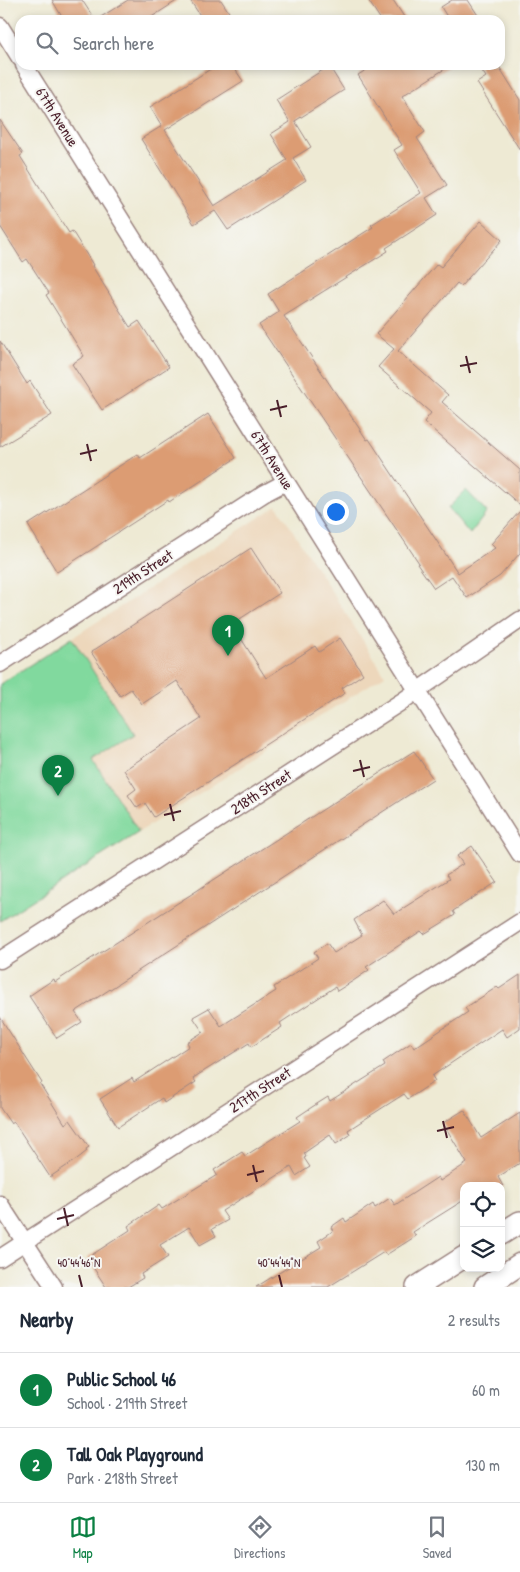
<!DOCTYPE html>
<html lang="en">
<head>
<meta charset="utf-8">
<style>
  :root { --surface:#fff; --page:#f6f6f7; --text:#1f2937; --muted:#747a83; --line:#e0e1e3; --accent:#0b8043 }
  body { margin:0; font-family:"Patrick Hand",sans-serif; background:var(--page); color:var(--text) }
  .controls { position:absolute; right:15px; bottom:15px; display:grid; overflow:hidden; border-radius:10px; box-shadow:0 2px 8px #0003 }
  .controls button { width:45px; height:45px; display:grid; place-items:center; padding:0; border:0; border-bottom:1px solid var(--line); background:var(--surface); color:var(--text); font:25px sans-serif }
  .you { position:absolute; left:335px; top:511px; width:18px; height:18px; margin:-12px; border:4px solid #fff; border-radius:50%; background:#1a73e8; box-shadow:0 0 0 8px #1a73e833 }
  .badge { display:grid; place-items:center; width:32px; height:32px; border-radius:50%; background:var(--accent); color:#fff; font-size:16px; font-weight:700 }
  .pin { position:absolute; translate:-50% -41px; filter:drop-shadow(0 1px 2px #0008) }
  .pin::after { content:''; position:absolute; top:26px; width:18px; height:15px; background:inherit; clip-path:polygon(0 0,100% 0,50% 100%) }
  .list { margin:0; padding:0; list-style:none }
  h2 { display:flex; justify-content:space-between; align-items:center; height:65px; margin:0; padding:0 20px; font-size:21px }
  h2 small { font-size:16px; font-weight:400; color:var(--muted) }
  .list li { display:grid; grid-template-columns:32px 1fr auto; gap:15px; align-items:center; box-sizing:border-box; height:75px; padding:0 20px; border-top:1px solid var(--line) }
  .list b { display:block; font-size:19px; white-space:nowrap }
  .list p { margin:0; font-size:16px; white-space:nowrap; color:var(--muted) }
  .list em { font-size:16px; font-style:normal; color:var(--muted) }
  .icon { flex:none; width:28px; height:28px; fill:none; stroke:currentColor; stroke-width:2; stroke-linecap:round; stroke-linejoin:round }
  .map { position:relative; flex:none; width:520px; height:1287px; overflow:hidden }
  .search { position:absolute; background:var(--surface); box-shadow:0 2px 8px #0003; left:15px; right:15px; top:15px; height:55px; display:flex; align-items:center; gap:12px; box-sizing:border-box; padding:0 18px; border-radius:15px; color:var(--muted); font-size:19px }
  .sheet { height:215px; background:var(--surface) }
  nav { display:flex; justify-content:space-around; align-items:center; box-sizing:border-box; height:70px; border-top:1px solid var(--line); background:var(--surface); font-size:14px; color:var(--muted) }
  nav a { display:grid; justify-items:center; gap:2px }
  nav .on { color:var(--accent) }
  .map>svg:first-child { display:block }
  .built { fill:#edd7bb }
  .green { fill:#81d99e; stroke:#667c64 }
  .building { fill:#dc9c73 }
  .lines { fill:none; stroke-linecap:round; stroke-linejoin:round }
  .minor-casing { stroke:#9c8480; stroke-width:19 }
  .tertiary-casing { stroke:#9c8480; stroke-width:24 }
  .minor { stroke:#fff; stroke-width:16 }
  .tertiary { stroke:#fff; stroke-width:21 }
  .ticks { fill:none; stroke:#4a1f2b; stroke-width:2 }
  .labels { text-anchor:middle; stroke-width:4; stroke-linejoin:round; paint-order:stroke }
  .street-label { font-size:15px; fill:#4a1f2b; stroke:#f6f6f2 }
  .ticks-label { font-size:12px; text-anchor:middle; fill:#4a1f2b; stroke:#f6f6f2; stroke-width:4; stroke-linejoin:round; paint-order:stroke }
</style>
</head>
<body>
<div class="map">
<svg width="520" height="1287" viewBox="0 0 520 1287">
  <rect width="100%" height="100%" fill="#f6f6f2"/>
  <filter id="ink" filterUnits="userSpaceOnUse"><feTurbulence type="fractalNoise" baseFrequency=".02" numOctaves="2"/><feDisplacementMap in="SourceGraphic" scale="10" xChannelSelector="R" yChannelSelector="G"/><feConvolveMatrix kernelMatrix="1 2 1 2 8 2 1 2 1" color-interpolation-filters="sRGB"/></filter>
  <filter id="wash" filterUnits="userSpaceOnUse"><feTurbulence type="fractalNoise" baseFrequency=".0096" numOctaves="4" result="noise"/><feDisplacementMap in="SourceGraphic" scale="20" xChannelSelector="R" yChannelSelector="G"/><feGaussianBlur stdDeviation="1.12" result="paint"/><feColorMatrix in="noise" values="0 0 0 0 0 0 0 0 0 0 0 0 0 0 0 0 0 1.4 0 .05"/><feComposite in="paint" operator="in"/></filter>
  <g filter="url(#wash)">
    <rect width="100%" height="100%" fill="#eeead4"/>
    <path class="built" d="M277,506L385,675L139,832L93,760L133,734L72,638Z"/>
    <path class="green" d="M466,490L487,512L470,534L448,508Z
      M72,638L133,734L93,760L139,832L0,921V684Z"/>
    <g id="blocks">
      <path class="building" d="M52,0H82L95,20H64Z
        M128,0H178L147,20H96Z
        M190,0H221L234,20H203Z
        M368,0H393L406,20H381Z
        M452,0H468L481,20H449L441,7Z
        M217,65H232L243,81L165,130L214,206L287,160L271,134L290,122L276,100L329,66L344,90L295,121L311,147L293,158L306,180L228,230L215,211L194,224L141,139L162,126L150,107Z
        M374,65H451L402,96L425,132L417,138L447,185L426,198L437,215L386,248L388,251L284,316L367,440L369,439L458,573L495,548L491,544L520,511V553L500,576L467,598L452,576L434,588L417,564L419,563L259,325L279,312L268,294L373,227L371,225L421,193L394,150L402,145L358,75Z
        M478,65H498L520,100V150L477,83L486,77Z
        M0,120L23,154L20,156L58,216L69,233L72,231L93,265L92,266L130,327L139,321L169,367L102,410L72,364L84,356L46,295L49,293L27,259L23,262L0,226Z
        M481,221L502,240L461,286L457,283L398,351L448,395L442,402L520,470V505L424,422L431,413L378,367L394,349L376,334L437,264L441,267Z
        M0,341L27,384L30,381L52,415L0,447Z
        M208,414L236,458L169,502L168,500L57,572L28,525L138,454L140,458Z
        M251,548L280,593L232,624L266,678L315,646L319,652L340,638L363,674L342,688L345,693L154,817L145,803L137,808L128,795L136,789L124,770L201,719L177,681L142,704L131,689L120,696L91,652Z
        M414,751L433,779L75,1012L82,1022L57,1038L29,996L54,979L55,982Z
        M472,846L497,882L453,911L455,915L424,934L421,931L366,967L369,970L353,981L337,991L335,987L280,1023L282,1027L251,1047L249,1043L193,1078L196,1082L164,1103L162,1098L118,1127L100,1099L132,1078L134,1082L189,1046L187,1042L203,1032L193,1017L209,1008L221,1026L276,991L274,987L318,958L314,952L327,943L334,953L362,935L354,920L383,900L394,914L449,879L446,875L463,864L457,856Z
        M520,975V1028L507,1037L502,1029L432,1076L435,1081L408,1099L404,1094L348,1130L350,1135L336,1144L330,1135L304,1153L306,1157L304,1158L310,1167L296,1176L291,1167L222,1211L228,1220L212,1229L216,1236L200,1245L189,1227L160,1245L168,1257L141,1274L143,1278L128,1287H106L87,1258L130,1230L128,1226L159,1205L162,1209L217,1175L214,1170L242,1152L245,1156L300,1121L297,1117L312,1107L328,1097L330,1101L358,1083L385,1066L383,1062L411,1043L414,1048L468,1012L465,1008L497,987L499,989Z
        M0,1017L42,1083L40,1084L65,1124L70,1120L89,1147L86,1149L87,1151L77,1159L50,1177L14,1122L11,1124L0,1108Z
        M464,1110L481,1138L520,1113V1163L498,1177L503,1186H464V1200L413,1232L416,1236L386,1255L384,1252L328,1287H256L321,1247L318,1241L333,1231L331,1227L344,1218L346,1222L373,1204L375,1208L390,1198L395,1205L438,1177L440,1181L467,1163L443,1123Z"/>
    </g>
  </g>
  <g filter="url(#ink)">
    <use href="#blocks" fill-opacity="0" stroke="#9c8480" stroke-width="1"/>
    <g class="lines">
      <defs>
        <path id="minor" d="M0,26L20,58
          M24,65L520,854
          M0,664L265,493L286,482
          M0,960L401,702L520,620
          M0,1204L54,1287
          M0,1258L520,922"/>
        <path id="tertiary" d="M501,1234L520,1222
          M417,1287L464,1257
          M485,1287L520,1264"/>
      </defs>
      <use href="#minor" class="minor-casing"/>
      <use href="#tertiary" class="tertiary-casing"/>
      <use href="#minor" class="minor"/>
      <use href="#tertiary" class="tertiary"/>
    </g>
  </g>
  <path class="ticks" d="M466,356L470,373M460,366L477,363M277,400L281,417M270,410L287,406M87,444L91,461M80,454L97,450M360,760L364,777M353,771L370,767M170,804L174,821M164,815L181,811M443,1121L447,1138M437,1131L454,1127M253,1165L257,1182M247,1175L264,1171M64,1208L68,1226M57,1219L74,1215M79,1275L82,1287M279,1275L282,1287"/>
  <g class="labels">
    <g class="street-label">
      <text transform="translate(57 117) rotate(58)" y="5">67th Avenue</text>
      <text transform="translate(272 460) rotate(58)" y="5">67th Avenue</text>
      <text transform="translate(143 572) rotate(-33)" y="5">219th Street</text>
      <text transform="translate(261 792) rotate(-33)" y="5">218th Street</text>
      <text transform="translate(260 1090) rotate(-33)" y="5">217th Street</text>
    </g>
  </g>
  <g class="ticks-label">
    <text x="79" y="1267">40°44'46"N</text>
    <text x="279" y="1267">40°44'44"N</text>
  </g>
</svg>
<div class="controls">
<button><svg class="icon" aria-label="locate" viewBox="0 0 24 24"><circle cx="12" cy="12" r="6"/><path d="M12 2v4M12 18v4M2 12h4M18 12h4"/></svg></button>
<button><svg class="icon" aria-label="layers" viewBox="0 0 24 24"><path d="M12 4l9 5-9 5-9-5zM3 14l9 5 9-5"/></svg></button>
</div>
<div class="you"></div>
<div class="pin badge" style="left:228px;top:656px">1</div>
<div class="pin badge" style="left:58px;top:796px">2</div>
<div class="search"><svg class="icon" aria-label="search" viewBox="0 0 24 24"><circle cx="10" cy="10" r="6"/><path d="M15 15l6 6"/></svg>Search here</div>
</div>
<section class="sheet">
<h2>Nearby<small>2 results</small></h2>
<ul class="list">
<li><span class="badge">1</span><div><b>Public School 46</b><p>School · 219th Street</p></div><em>60 m</em></li>
<li><span class="badge">2</span><div><b>Tall Oak Playground</b><p>Park · 218th Street</p></div><em>130 m</em></li>
</ul>
</section>
<nav>
<a class="on"><svg class="icon" aria-label="map" viewBox="0 0 24 24"><path d="M3 6l6-2 6 2 6-2v14l-6 2-6-2-6 2zM9 4v14M15 6v14"/></svg>Map</a>
<a><svg class="icon" aria-label="directions" viewBox="0 0 24 24"><path d="M12 3l9 9-9 9-9-9zM9 14v-3h6M13 9l2 2-2 2"/></svg>Directions</a>
<a><svg class="icon" aria-label="saved" viewBox="0 0 24 24"><path d="M7 4h10v16l-5-4-5 4z"/></svg>Saved</a>
</nav>
</body>
</html>
